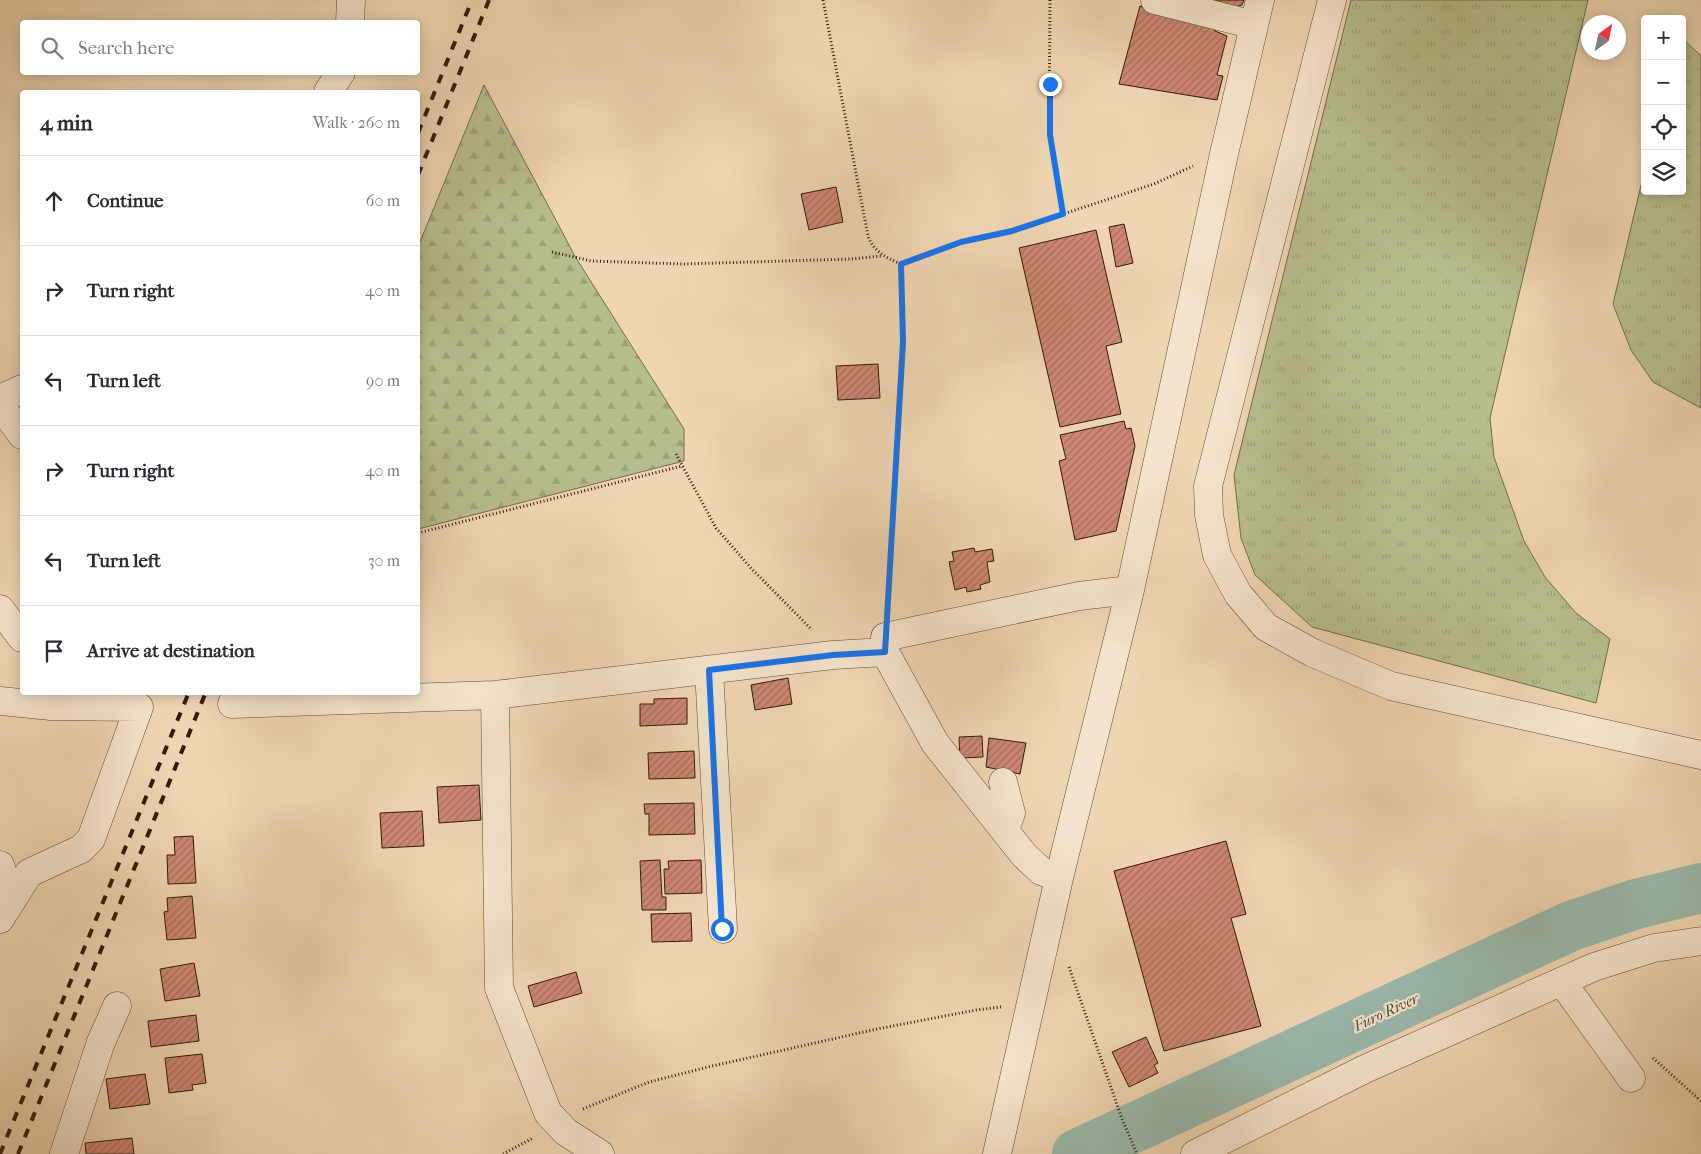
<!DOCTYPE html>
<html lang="en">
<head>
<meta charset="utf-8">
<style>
  :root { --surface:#fff; --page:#f2f2f3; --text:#2b2b33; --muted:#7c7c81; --line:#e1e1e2 }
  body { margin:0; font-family:"IM FELL French Canon",serif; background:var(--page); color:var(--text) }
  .controls { position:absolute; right:15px; top:15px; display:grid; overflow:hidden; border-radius:5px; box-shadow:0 2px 12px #0003 }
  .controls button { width:45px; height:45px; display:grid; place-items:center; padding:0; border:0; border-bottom:1px solid var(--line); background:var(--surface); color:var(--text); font:25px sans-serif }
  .compass { position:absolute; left:1581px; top:15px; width:45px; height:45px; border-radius:50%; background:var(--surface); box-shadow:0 2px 12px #0003; rotate:33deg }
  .stop { position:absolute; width:15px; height:15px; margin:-11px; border:4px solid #1a73e8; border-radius:50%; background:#fff }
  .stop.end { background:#1a73e8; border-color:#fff; box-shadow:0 1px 5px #0008 }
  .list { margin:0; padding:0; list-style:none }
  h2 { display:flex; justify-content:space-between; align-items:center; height:65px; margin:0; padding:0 20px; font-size:21px }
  h2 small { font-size:16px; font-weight:400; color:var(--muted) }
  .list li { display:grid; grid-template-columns:32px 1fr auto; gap:15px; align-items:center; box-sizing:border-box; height:90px; padding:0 20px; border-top:1px solid var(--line) }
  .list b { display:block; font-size:19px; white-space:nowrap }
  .list em { font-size:16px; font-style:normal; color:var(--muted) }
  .icon { flex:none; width:28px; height:28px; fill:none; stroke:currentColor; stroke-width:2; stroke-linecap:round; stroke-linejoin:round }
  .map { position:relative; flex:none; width:1701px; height:1154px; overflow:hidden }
  .search { position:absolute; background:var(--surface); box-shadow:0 2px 12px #0003; left:20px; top:20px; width:400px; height:55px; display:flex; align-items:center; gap:12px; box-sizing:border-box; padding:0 18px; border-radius:5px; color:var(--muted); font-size:19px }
  .panel { position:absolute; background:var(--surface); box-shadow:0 2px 12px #0003; left:20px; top:90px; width:400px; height:605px; border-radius:5px }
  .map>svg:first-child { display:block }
  .grass { fill:url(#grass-tufts); stroke:#746c4c }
  .forest { fill:url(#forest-firs); stroke:#746c4c }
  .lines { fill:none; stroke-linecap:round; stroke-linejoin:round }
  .river { stroke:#9ab9ab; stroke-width:50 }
  .building { fill:url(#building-hatch); stroke:#301b0a }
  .minor-casing { stroke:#604a34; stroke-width:29 }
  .path { stroke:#301b0a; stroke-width:3; stroke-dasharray:1 2.5; stroke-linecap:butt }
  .minor { stroke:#f5e4cd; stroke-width:28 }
  .rail { stroke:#301b0a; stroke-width:4; stroke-dasharray:9 9; stroke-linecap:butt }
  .route { stroke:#1a73e8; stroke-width:6 }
  .labels { text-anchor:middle; stroke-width:4.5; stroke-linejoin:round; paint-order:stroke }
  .water-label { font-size:15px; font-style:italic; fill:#504a3a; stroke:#f5e4cd }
</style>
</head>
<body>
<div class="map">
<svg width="1701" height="1154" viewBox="0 0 1701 1154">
  <defs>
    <pattern id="grass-tufts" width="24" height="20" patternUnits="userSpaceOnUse" patternTransform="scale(1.25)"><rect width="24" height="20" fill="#b7be8d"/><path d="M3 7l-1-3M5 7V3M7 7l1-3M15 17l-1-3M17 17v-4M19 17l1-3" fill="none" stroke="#9ea378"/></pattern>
    <pattern id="forest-firs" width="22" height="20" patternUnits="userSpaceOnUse" patternTransform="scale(1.25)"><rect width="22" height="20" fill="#b7be8d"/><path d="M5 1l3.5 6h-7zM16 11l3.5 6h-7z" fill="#9ea378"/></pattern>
    <pattern id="building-hatch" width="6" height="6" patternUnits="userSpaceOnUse" patternTransform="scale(1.25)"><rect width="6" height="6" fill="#ce8774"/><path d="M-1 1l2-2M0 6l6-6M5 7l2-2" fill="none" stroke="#a86e5d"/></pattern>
  </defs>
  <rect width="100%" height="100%" fill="#efd6b2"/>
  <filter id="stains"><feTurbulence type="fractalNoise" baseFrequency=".004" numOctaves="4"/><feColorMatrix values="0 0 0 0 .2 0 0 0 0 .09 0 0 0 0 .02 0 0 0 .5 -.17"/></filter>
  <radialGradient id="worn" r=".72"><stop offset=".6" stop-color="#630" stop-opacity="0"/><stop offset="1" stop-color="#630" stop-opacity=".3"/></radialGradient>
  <path class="grass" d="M1351,0H1588L1490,418L1494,457L1524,541L1545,577L1576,613L1610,639L1596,703L1312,627L1255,575L1241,538L1234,475Z
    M1686,42L1701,56V408L1653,382L1631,350L1613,304L1645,168V191H1682V45Z"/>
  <path class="forest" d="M484,85L576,258L684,429V461L418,529V247Z"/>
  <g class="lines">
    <path class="river" d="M1077,1154L1571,926L1636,904L1701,888"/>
  </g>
  <path class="building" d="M1203,0H1244L1242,5L1232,8Z
    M1140,6L1217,26L1215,31L1227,36L1217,75L1223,76L1217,100L1119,84Z
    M836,187L843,222L809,230L801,194Z
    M1124,224L1133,263L1116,267L1109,227Z
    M1096,230L1122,342L1106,346L1121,414L1060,427L1019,248Z
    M878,364L880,398L838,400L836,366Z
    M1124,421L1126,429L1131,428L1135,446L1116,531L1075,540L1059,461L1066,459L1060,435Z
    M974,548L975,552L992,549L994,561L987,562L990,582L980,585L981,589L967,592L966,587L955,590L949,562L954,561L952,552Z
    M788,678L792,704L755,710L751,685Z
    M687,698V724L640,726V704H654V699Z
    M982,736L983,757L960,758L959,737Z
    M989,738L1026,743L1020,774L986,767Z
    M694,751L695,778L649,779L648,753Z
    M479,785L481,820L439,823L437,787Z
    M694,803L695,834L649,835V814H645L644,804Z
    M422,811L424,846L382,848L380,813Z
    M193,836L196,883L168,884L167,855H175L174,837Z
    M1226,841L1246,914L1231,918L1261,1026L1164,1051L1114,871Z
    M660,860L662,897H666V910H642L640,861Z
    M701,860L702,893L665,894L664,869H669L668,861Z
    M192,896L196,938L167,940L164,912L168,911L167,898Z
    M691,913L692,941L652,942L651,914Z
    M194,963L200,996L165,1001L160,969Z
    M576,972L582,993L534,1007L528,986Z
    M196,1015L199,1041L151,1047L148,1021Z
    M1146,1037L1158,1063L1154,1065L1158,1073L1129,1087L1112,1052Z
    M202,1054L206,1083L192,1085L193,1090L169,1093L165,1058Z
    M145,1074L150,1104L110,1109L106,1079Z
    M132,1138L134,1154H86L85,1143Z"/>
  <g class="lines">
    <defs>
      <path id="minor" d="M1155,0L1254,25
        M1332,0L1208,486L1209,515L1217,555L1238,594L1266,627L1313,653L1391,686L1701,755
        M350,22L351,0
        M328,92L341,72
        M0,399L22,389
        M0,405L22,435
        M0,609L22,638
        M709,670L723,929
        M495,695L499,988L548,1113L566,1132L600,1154
        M0,701L51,706L139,707L91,839L81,849L29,873L0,919
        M232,704L495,695L833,655L885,652
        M1003,782L1011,813L1005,830
        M0,865L12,900
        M1059,878L1041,871L1024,855L935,743L885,652V637L1079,596L1130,590
        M1562,982L1631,1078
        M64,1154L101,1042L117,1006
        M997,1154L1059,878L1130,590L1224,154L1260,0
        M1195,1154L1365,1069L1594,967L1654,948L1701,941"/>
    </defs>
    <use href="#minor" class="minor-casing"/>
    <path class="path" d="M823,0L868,236C874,252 885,257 901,264L903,342L887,610
      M1050,0L1049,135L1063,214
      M552,252L591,261L684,264L851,259L881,256
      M901,264L961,242L1012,231L1154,184L1193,166
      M676,454L716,528L751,568L812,630
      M418,533L682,466
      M1069,967L1122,1119L1137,1154
      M1653,1058L1701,1101
      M583,1109L649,1082L708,1067L877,1029L976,1010L1001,1007
      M503,1154L533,1138"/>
    <use href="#minor" class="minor"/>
    <path class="rail" d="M418,133L472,0
      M418,175L489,0
      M0,1154L189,692
      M18,1154L206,692"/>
  </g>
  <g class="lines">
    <path class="route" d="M722,929L709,670L833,655L885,652L903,342L901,264L961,242L1012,231L1063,214L1050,135V84"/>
  </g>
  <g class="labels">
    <g class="water-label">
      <text transform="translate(1386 1012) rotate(-25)" y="5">Furo River</text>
    </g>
  </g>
  <rect width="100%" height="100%" filter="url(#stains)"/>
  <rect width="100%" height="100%" fill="url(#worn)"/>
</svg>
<div class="controls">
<button>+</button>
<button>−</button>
<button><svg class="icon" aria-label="locate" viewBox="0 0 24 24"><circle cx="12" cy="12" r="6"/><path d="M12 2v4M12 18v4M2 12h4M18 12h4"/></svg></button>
<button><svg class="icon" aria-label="layers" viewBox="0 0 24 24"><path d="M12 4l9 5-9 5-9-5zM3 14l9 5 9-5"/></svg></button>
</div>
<svg class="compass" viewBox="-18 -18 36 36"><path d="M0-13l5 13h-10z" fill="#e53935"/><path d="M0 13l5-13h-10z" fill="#7c7c81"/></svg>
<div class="stop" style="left:722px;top:929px"></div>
<div class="stop end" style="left:1050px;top:84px"></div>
<div class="search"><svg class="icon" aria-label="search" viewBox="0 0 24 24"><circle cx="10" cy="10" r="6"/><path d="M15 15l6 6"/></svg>Search here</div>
<section class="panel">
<h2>4 min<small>Walk · 260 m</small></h2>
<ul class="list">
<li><svg class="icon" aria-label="ahead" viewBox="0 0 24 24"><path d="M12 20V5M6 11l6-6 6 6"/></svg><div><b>Continue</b></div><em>60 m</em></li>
<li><svg class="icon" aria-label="right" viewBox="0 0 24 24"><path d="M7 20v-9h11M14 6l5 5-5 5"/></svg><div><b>Turn right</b></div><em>40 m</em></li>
<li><svg class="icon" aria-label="left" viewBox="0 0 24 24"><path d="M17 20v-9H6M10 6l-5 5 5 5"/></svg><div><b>Turn left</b></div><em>90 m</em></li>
<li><svg class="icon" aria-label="right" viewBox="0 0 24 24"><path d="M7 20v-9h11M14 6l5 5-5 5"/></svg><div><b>Turn right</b></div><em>40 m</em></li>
<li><svg class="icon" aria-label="left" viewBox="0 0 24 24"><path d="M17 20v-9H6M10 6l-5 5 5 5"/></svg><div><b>Turn left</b></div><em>30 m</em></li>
<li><svg class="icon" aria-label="arrive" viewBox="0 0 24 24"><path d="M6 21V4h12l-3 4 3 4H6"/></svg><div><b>Arrive at destination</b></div></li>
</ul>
</section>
</div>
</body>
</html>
